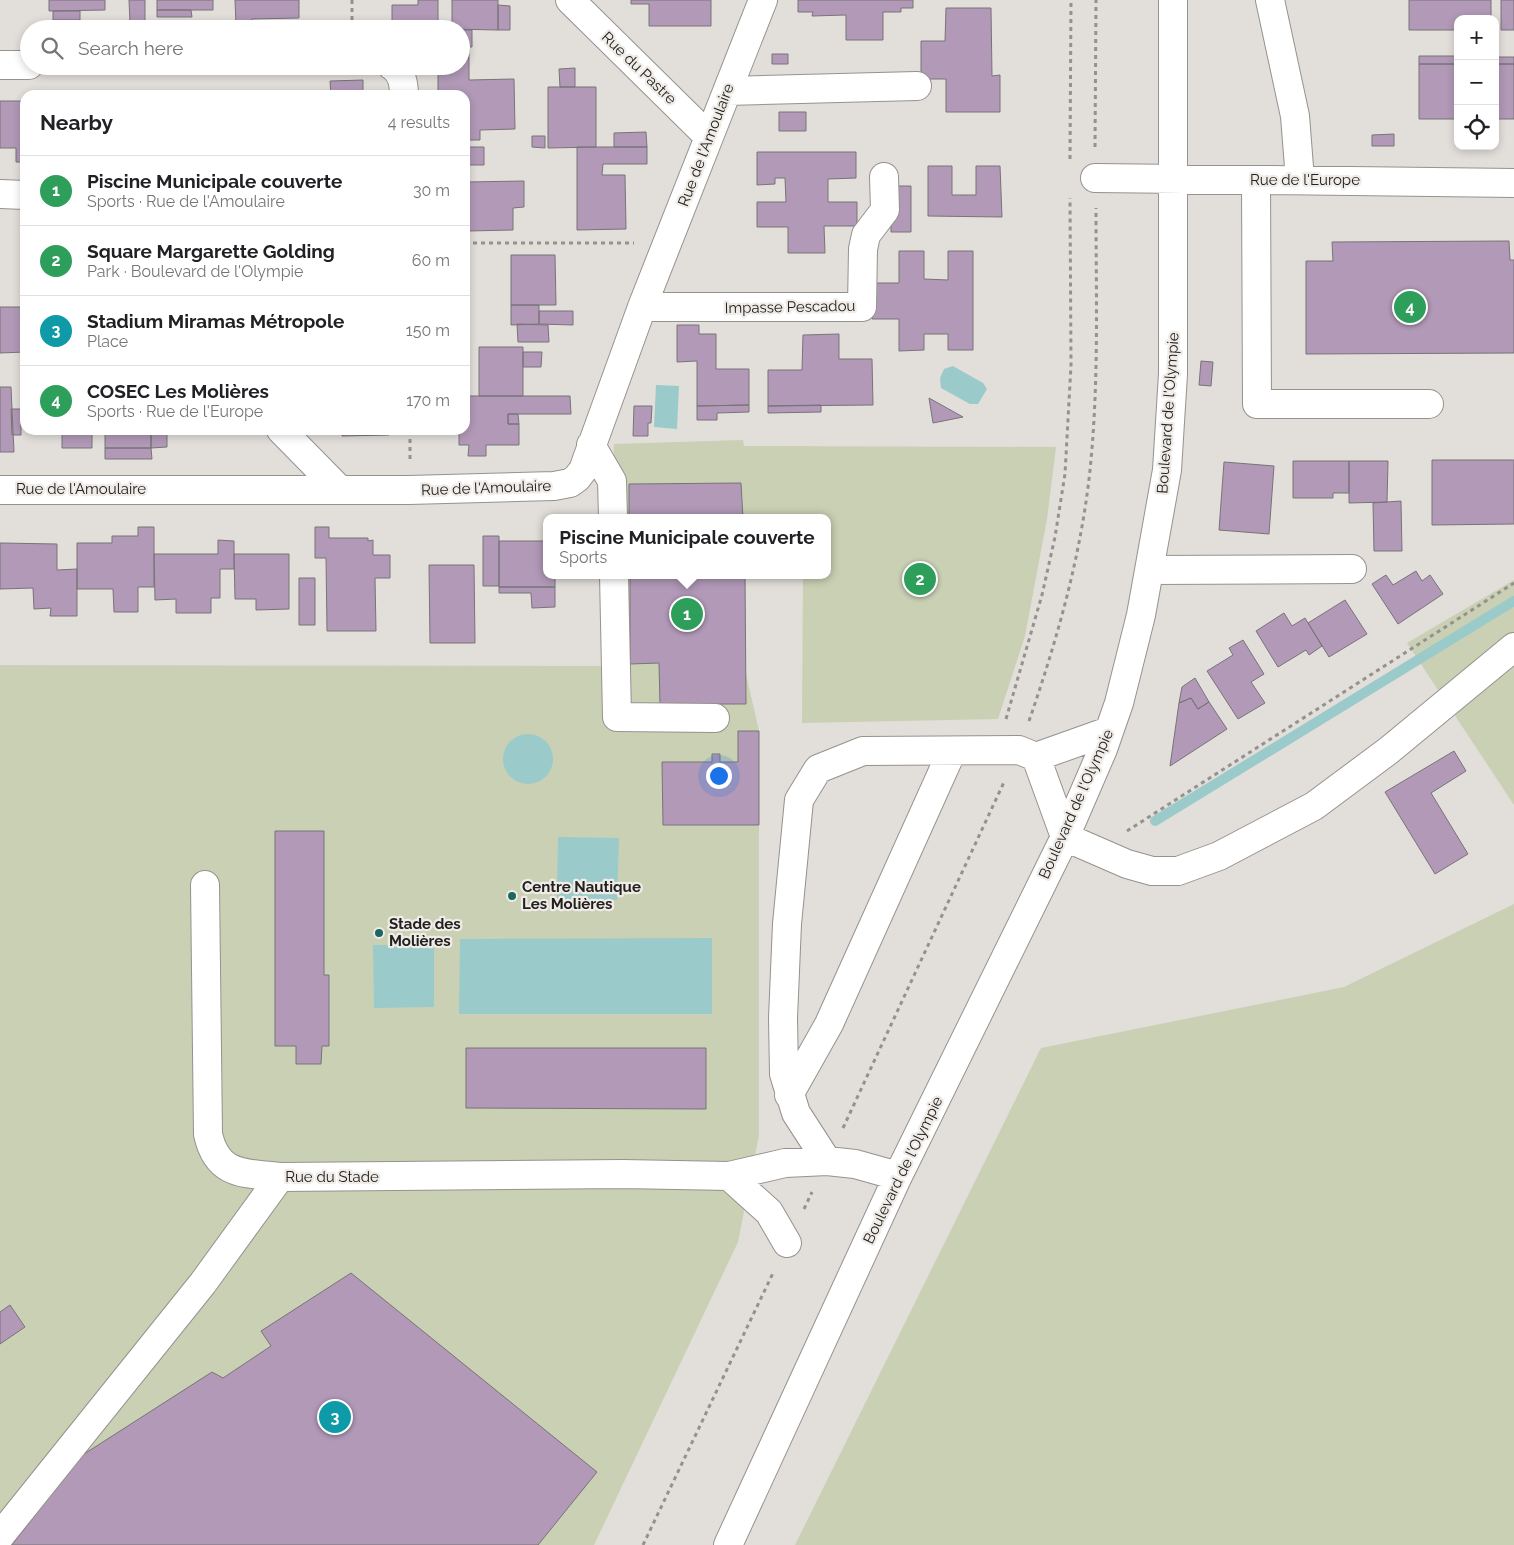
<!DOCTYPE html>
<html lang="en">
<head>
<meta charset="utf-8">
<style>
  :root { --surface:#fff; --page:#f6f6f6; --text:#202124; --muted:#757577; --line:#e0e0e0; --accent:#1b6762 }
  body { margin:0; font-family:Raleway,sans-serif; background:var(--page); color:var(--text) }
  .controls { position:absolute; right:15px; top:15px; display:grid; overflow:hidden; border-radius:10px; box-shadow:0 2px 8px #0003 }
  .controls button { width:45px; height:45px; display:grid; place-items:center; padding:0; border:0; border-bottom:1px solid var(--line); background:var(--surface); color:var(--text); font:25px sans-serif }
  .you { position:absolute; left:718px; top:775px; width:18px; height:18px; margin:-12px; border:4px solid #fff; border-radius:50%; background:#1a73e8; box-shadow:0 0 0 8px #1a73e833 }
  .badge { display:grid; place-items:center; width:32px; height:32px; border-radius:50%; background:var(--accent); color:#fff; font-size:16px; font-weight:700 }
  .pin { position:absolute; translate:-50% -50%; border:2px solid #fff; box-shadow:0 1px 5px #0006 }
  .popup { position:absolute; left:543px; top:514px; width:288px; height:65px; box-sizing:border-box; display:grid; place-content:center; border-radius:10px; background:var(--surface); filter:drop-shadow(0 1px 4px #0005); font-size:16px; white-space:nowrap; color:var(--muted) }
  .popup b { font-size:19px; color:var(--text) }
  .popup::after { content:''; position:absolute; left:50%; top:100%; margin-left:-10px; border:10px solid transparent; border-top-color:var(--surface) }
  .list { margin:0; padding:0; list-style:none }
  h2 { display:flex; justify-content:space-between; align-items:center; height:65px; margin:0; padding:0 20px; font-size:21px }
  h2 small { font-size:16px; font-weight:400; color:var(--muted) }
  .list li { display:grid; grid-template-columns:32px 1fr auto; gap:15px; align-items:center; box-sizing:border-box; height:70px; padding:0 20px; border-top:1px solid var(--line) }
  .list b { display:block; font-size:19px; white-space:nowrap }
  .list p { margin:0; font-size:16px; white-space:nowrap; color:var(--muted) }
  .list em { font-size:16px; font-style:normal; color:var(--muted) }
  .icon { flex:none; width:28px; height:28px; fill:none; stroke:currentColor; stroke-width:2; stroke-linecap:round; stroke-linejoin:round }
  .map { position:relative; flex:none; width:1514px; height:1545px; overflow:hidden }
  .search { position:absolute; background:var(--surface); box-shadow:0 2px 8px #0003; left:20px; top:20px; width:450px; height:55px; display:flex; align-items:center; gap:12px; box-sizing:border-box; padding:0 18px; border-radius:28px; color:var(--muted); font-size:19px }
  .panel { position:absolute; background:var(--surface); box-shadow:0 2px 8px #0003; left:20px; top:90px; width:450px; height:345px; border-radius:15px }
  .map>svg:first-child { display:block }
  .green { fill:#cad0b3 }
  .water { fill:#9acaca }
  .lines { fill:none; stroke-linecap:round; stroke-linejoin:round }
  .stream { stroke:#9acaca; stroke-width:10 }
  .building { fill:#b199b7; stroke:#777478 }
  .minor-casing { stroke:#96928e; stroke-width:30 }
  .path { stroke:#94918e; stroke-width:3; stroke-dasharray:4 4; stroke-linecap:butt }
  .minor { stroke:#fff; stroke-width:28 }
  .poi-dot { fill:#1b6762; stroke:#efebe7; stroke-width:2 }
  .labels { text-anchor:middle; stroke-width:4.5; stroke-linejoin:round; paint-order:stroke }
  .street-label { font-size:15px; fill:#232120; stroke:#efebe7 }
  .poi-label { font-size:15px; font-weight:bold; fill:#232120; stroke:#efebe7; text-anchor:start }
</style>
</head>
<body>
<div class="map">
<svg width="1514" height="1545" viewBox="0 0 1514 1545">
  <rect width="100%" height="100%" fill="#e2deda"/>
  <path class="green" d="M743,440L744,446L1056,447L1047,519L1025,636L998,719L802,723L803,575H827V518H611L614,444Z
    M609,575H744V665L759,731V1135L738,1242L594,1545H0V665L606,666Z
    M1514,580V805L1407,643Z
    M1514,904V1545H795L1041,1048L1344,987Z"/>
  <path class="water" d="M953,366L983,383L987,389L978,404H970L941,388L940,378L944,369Z
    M656,385L679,386L677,429L654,427Z
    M503 759a25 25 0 1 1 50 0a25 25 0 1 1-50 0Z
    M558,837L619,838L617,900H557Z
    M712,938V1014H459L460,939Z
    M373,945H434V1007L374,1008Z"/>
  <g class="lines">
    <path class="stream" d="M1155,821L1514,601"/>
  </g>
  <path class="building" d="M49,0H105V10L49,11Z
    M129,0H145V23L130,22Z
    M157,0H213V10H157Z
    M235,0H299V18L252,19V24L236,25Z
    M418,0H438V29H392V5H418Z
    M452,0H498V30L452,29Z
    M631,0H711V26H649V4H631Z
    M798,0H913V8H901V12H883V40H846V15L812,16L813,12H798Z
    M1409,0H1491V19H1458V30H1409Z
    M1501,0H1514V30H1501Z
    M498,5L510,6V30H498Z
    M946,8H991L992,76L1000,75V112H946V79H921V41H945Z
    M157,10H191L192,17H157Z
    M53,11H80V20H53Z
    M461,30H472V47H461Z
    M461,47H469V58L461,59Z
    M772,54H788V64H772Z
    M1419,56H1458V64H1419Z
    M1495,57H1514V64H1495Z
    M469,58V80L514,79L515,129L480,130V140H465V95L438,93V66H461V59Z
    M1419,64H1458V119H1419Z
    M1495,64H1514V119H1495Z
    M575,68V87H560L559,69Z
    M363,80V95H331L330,81Z
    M548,87H596V147L548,148Z
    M0,101H25V162H16V148H0Z
    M779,112H806V131H779Z
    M646,132L647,147H614V133Z
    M1394,134V146H1372V135Z
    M532,136H545V148L532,147Z
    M465,147H484V165H465Z
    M577,147H647V164H603L602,175H625L626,229L577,230Z
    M757,152H856V178L828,179V202H857V226H824L825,253H788V227H757V202H786L785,178H775V184L757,185Z
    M928,166H952V195H976V166H1000L1002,217L928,216Z
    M524,181V207L513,208V230L468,231L467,182Z
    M891,186H911V232H891Z
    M1509,241L1510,260H1514V353L1306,354V261H1333L1332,242Z
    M899,251H924V279L948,280V251H973V350H948V334H924V350L899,351V319H872L871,283H899Z
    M511,255H555L556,305H511Z
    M511,305H539V324L511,325Z
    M0,307H25V352L0,353Z
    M539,311H573V325L539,324Z
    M517,324L548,325L549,342H518Z
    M677,325H699V334H716V369H749V405L697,406V361L677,362Z
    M839,334V359H872L873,405L768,406V370H802L803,335Z
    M479,347H523V396H479Z
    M523,352H542L541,367H523Z
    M1201,361L1213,362L1211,386L1199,385Z
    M0,387H11L14,452H0Z
    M465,396H570L571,414H508V424H519V445H486V456H468L469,445H459V430H465Z
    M929,398L963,417L933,423Z
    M749,405V412L717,413V420H697V406Z
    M821,405V412L768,413V406Z
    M634,406H652L651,423H648V436H633Z
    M11,409H21V435H12Z
    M508,414H518L519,424H508Z
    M62,430H92V448H62Z
    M105,430H151V448H105Z
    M151,430H167V447L151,448Z
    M342,430H389V435L342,436Z
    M105,448H151L152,459H105Z
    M1432,460H1514V524L1432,525Z
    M1293,461H1349V493H1333V498H1293Z
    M1349,461H1388L1387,502L1349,503Z
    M1224,462L1274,466L1269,534L1219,530Z
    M741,483L743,518H629V484Z
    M1401,501L1402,551H1374L1373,503Z
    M138,527H154V587H138V612H114L113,589H77V543H112V536H138Z
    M315,527H329V538H368V541L373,540V555H390V578H375L376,631H327L326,558H315Z
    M483,536H499V586H483Z
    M218,540L234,541V569H220V598H211V613H176V599L155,600L154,554H218Z
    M499,541H547V575H555V587H499Z
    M0,543L57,544V570L77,569V616H50L51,608L34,609L33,588L0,589Z
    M234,554H289V609L256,610V599H235Z
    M429,565H474L475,643H430Z
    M1416,571L1422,581L1430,575L1443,594L1398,624L1372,584L1386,575L1393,585Z
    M630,575H745L746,704H660L659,663L630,664Z
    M299,578H315V625H299Z
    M499,587H555V607L532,608L531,593H499Z
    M1345,600L1367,634L1329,657L1308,623Z
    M1284,613L1292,626L1305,618L1322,646L1309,655L1306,650L1278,667L1256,631Z
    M1243,640L1264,674L1251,682L1265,703L1238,719L1207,671L1233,655L1229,648Z
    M1195,678L1209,702L1198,709L1191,698L1179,703L1182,687Z
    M1191,698L1198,709L1209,702L1227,729L1170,766L1179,703Z
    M738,731H759V825H663L662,762H712V754H720V762H738Z
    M1454,751L1466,771L1431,793L1468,854L1435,874L1385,792Z
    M275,831H324V975H329V1046H322L321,1064H296V1046H275Z
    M466,1048H706V1109L466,1108Z
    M351,1273L597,1472L538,1545H12L81,1456L212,1372L223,1378L271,1346L261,1331Z
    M10,1305L25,1327L0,1344V1312Z"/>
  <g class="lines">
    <defs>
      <path id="minor" d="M570,0L709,137
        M1270,0L1295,116L1300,180
        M0,65H29
        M392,66C402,72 404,84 404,95
        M728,91L917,86
        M1095,178L1514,183
        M1256,180L1257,404H1429
        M0,194L25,195
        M642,307H862L863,249L866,235L885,210L884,177
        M281,430L339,489
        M591,445L612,481L613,518
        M0,490H409L554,486L570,483L577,478L583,470L642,307L763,0
        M1150,570L1352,569
        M614,575L617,717L715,718
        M1036,757L1065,837L1127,864L1152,871H1178L1219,856L1314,806L1388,751L1514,647
        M205,885L208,1134C217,1176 244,1173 280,1177L623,1174L729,1176L785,1163L827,1161L855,1164L898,1176
        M789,1095L829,1024L952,751
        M827,1161L796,1113L784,1074L783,1018L787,924L799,800L818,769L863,751L1019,750L1036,757L1109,731
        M729,1176L769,1212L787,1243
        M0,1536L203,1283L280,1177
        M728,1545L898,1176L1065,837L1103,749L1119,703L1141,615L1167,470L1173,374V0"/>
    </defs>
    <use href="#minor" class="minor-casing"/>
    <path class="path" d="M352,0V29
      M1095,147L1096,0
      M1070,159L1071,0
      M465,243H634
      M410,459V430
      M1006,719L1042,595L1055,537L1065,474L1071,365L1070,198
      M1029,721C1057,640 1081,556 1090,470C1099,383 1096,296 1096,208
      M1127,831L1514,583
      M843,1128L1005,780
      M804,1209L812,1192
      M643,1545L774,1271"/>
    <use href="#minor" class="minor"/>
  </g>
  <g class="poi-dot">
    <circle cx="512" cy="896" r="5"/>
    <circle cx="379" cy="933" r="5"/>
  </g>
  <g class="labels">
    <g class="street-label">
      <text transform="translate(639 68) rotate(44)" y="5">Rue du Pastre</text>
      <text transform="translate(706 145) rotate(-69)" y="5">Rue de l'Amoulaire</text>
      <text x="1305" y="185">Rue de l'Europe</text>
      <text transform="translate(790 307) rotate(-1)" y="5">Impasse Pescadou</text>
      <text transform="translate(1168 413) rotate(-86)" y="5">Boulevard de l'Olympie</text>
      <text transform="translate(486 488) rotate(-2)" y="5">Rue de l'Amoulaire</text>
      <text x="81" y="494">Rue de l'Amoulaire</text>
      <text transform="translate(1076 804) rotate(-66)" y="5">Boulevard de l'Olympie</text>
      <text transform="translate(903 1170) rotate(-64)" y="5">Boulevard de l'Olympie</text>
      <text x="332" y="1182">Rue du Stade</text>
    </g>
    <g class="poi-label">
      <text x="522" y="892">Centre Nautique<tspan x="522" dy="17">Les Molières</tspan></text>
      <text x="389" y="929">Stade des<tspan x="389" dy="17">Molières</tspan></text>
    </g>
  </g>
</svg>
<div class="controls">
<button>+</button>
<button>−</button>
<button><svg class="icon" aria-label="locate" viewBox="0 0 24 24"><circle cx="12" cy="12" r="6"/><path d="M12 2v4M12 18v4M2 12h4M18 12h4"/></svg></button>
</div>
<div class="you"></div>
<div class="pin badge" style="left:687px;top:614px;background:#2e9e5b">1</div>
<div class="popup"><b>Piscine Municipale couverte</b>Sports</div>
<div class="pin badge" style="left:920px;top:579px;background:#2e9e5b">2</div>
<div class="pin badge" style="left:335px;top:1417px;background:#0f9aa8">3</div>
<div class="pin badge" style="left:1410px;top:307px;background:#2e9e5b">4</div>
<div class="search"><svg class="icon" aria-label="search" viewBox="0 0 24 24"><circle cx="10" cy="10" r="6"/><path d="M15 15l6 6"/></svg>Search here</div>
<section class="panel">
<h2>Nearby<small>4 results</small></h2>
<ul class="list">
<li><span class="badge" style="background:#2e9e5b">1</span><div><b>Piscine Municipale couverte</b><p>Sports · Rue de l'Amoulaire</p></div><em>30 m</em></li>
<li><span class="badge" style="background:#2e9e5b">2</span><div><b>Square Margarette Golding</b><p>Park · Boulevard de l'Olympie</p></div><em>60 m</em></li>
<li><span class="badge" style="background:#0f9aa8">3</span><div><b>Stadium Miramas Métropole</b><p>Place</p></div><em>150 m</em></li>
<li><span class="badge" style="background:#2e9e5b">4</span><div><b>COSEC Les Molières</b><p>Sports · Rue de l'Europe</p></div><em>170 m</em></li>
</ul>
</section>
</div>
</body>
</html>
